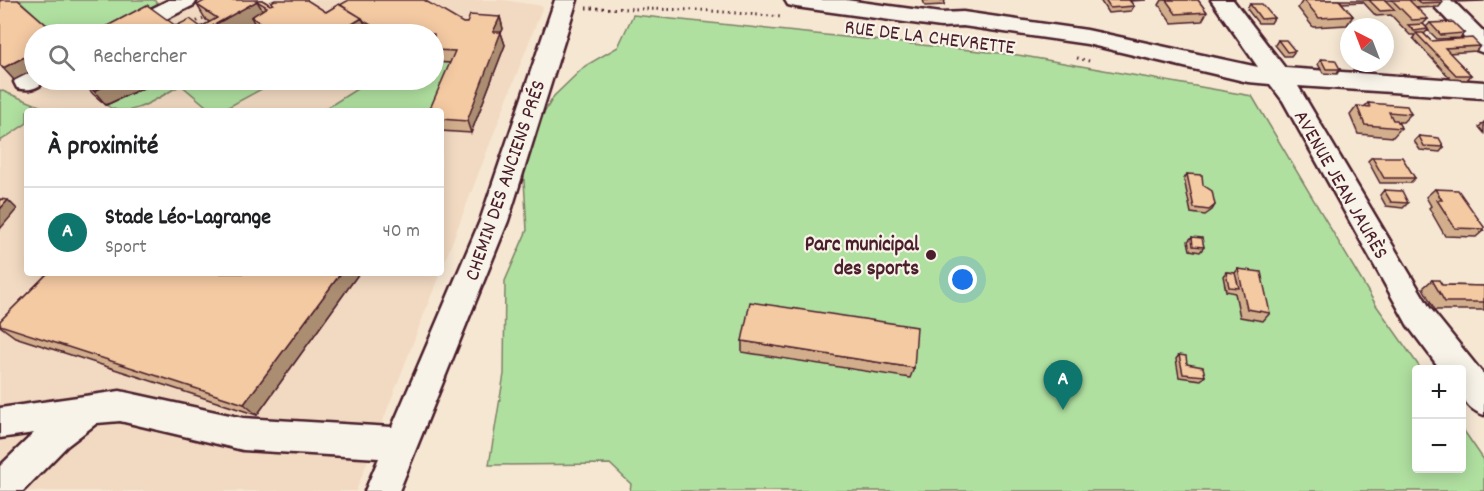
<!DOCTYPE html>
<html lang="fr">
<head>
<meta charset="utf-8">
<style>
  :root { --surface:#fff; --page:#f6f6f6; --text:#202124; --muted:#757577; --line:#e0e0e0; --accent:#0f766e }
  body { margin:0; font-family:Dekko,sans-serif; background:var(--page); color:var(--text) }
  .controls { position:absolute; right:18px; bottom:18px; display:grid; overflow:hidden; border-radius:6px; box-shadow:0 3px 15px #0003 }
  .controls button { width:54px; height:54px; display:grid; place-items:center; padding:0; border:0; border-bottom:2px solid var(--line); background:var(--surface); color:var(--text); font:30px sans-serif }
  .compass { position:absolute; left:1340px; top:18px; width:54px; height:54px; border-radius:50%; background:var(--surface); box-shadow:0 3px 15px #0003; rotate:318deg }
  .you { position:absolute; left:963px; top:280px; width:21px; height:21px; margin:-15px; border:4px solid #fff; border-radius:50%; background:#1a73e8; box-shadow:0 0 0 9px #1a73e833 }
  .badge { display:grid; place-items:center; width:39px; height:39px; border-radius:50%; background:var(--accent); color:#fff; font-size:20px; font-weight:700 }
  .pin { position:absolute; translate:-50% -50px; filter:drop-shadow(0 2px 3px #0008) }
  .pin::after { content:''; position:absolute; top:32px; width:21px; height:18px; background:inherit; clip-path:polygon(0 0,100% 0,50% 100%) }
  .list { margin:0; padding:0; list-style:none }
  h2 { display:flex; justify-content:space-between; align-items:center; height:78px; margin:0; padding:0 24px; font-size:26px }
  h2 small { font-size:20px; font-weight:400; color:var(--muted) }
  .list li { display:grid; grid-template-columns:39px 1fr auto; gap:18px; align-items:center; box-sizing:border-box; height:90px; padding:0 24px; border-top:2px solid var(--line) }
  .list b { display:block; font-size:22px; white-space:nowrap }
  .list p { margin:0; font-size:20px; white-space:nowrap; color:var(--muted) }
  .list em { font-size:20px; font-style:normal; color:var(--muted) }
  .icon { flex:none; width:33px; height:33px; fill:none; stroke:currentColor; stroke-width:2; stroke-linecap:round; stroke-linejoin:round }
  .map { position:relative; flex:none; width:1484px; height:491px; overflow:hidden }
  .search { position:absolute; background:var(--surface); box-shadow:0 3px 15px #0003; left:24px; top:24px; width:420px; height:66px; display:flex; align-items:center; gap:15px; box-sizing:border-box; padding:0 21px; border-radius:33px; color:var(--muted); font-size:22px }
  .panel { position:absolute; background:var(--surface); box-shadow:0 3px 15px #0003; left:24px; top:108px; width:420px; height:168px; border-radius:6px }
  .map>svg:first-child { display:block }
  .built { fill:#f2dac2; fill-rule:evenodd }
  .green { fill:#b0e0a0; stroke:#7d8066; stroke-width:1.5 }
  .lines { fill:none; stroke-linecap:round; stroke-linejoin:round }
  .minor-casing { stroke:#4a1f2b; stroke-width:5 }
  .path { stroke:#4a1f2b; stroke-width:3; stroke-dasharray:1.5 4; stroke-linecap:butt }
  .minor { fill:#f7f3e8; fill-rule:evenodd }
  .wall { fill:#d2ae8c; stroke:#4a1f2b; stroke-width:1.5 }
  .shaded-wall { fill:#ab8d72; stroke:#4a1f2b; stroke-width:1.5 }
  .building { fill:#f4caa3; stroke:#4a1f2b; stroke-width:1.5 }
  .poi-dot { fill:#4a1f2b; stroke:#f7f3e8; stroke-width:2 }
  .labels { text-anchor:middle; stroke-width:4.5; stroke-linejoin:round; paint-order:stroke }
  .street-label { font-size:21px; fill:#4a1f2b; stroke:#f7f3e8 }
  .poi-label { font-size:21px; font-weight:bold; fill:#4a1f2b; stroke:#f7f3e8; text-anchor:end }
</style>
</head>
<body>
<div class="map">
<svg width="1484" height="491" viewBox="0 0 1484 491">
  <rect width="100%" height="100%" fill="#f6e7d3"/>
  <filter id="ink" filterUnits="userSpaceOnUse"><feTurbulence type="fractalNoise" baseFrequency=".0167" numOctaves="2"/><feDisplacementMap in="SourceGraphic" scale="12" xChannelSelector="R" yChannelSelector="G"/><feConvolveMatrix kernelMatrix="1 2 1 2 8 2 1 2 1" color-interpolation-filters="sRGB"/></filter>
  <g filter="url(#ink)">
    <path class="built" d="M0,0H504L543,6L441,271V111H45L47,110L0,90ZM34,34H434V80H34Z
      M27,123V273H440L356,491H0V141Z"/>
    <path class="green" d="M19,0H154L159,4L100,34H57Z
      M633,15L1018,55L1252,96L1376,305L1421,369L1416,370V468H1462V428L1484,460V491H630L631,484L610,464L489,465L504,374L505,281L527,230L523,164L538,123L554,96L585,66L618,47Z
      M434,62L459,63L437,111H322L371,80H434Z
      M161,80H262L269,85L221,111H212L181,85C160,96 129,122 106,105Z
      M0,90L47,109L27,111V123L0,141Z"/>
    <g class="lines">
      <defs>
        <path id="minor" d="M169,0H197L194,5L136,34H108L111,29Z
          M555,0H577L508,221L399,491H365L379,458L243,450L120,421L97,423L67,446L23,491H0V466L34,433L0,438V408L120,391L243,418L392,427L480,221Z
          M785,0H846L941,13L963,12L1087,30L1258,67L1211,0H1233L1285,68L1484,82V98L1298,86L1430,308L1484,375V415C1460,406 1462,392 1462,370H1441L1408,326L1283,101L1270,84L1248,82L1087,44L963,26L941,27L796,7L788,5Z
          M1428,0H1452L1484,32V53L1476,50Z
          M34,70V80H45C39,89 28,91 17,88L14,82L17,76Z"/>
      </defs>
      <use href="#minor" class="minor-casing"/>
      <path class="path" d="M586,8L700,10L782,17
        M192,24L209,15
        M1077,58L1093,62"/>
      <use href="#minor" class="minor"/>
    </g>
    <path class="wall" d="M262,0L270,5L272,4L271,2L326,12L340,5L463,23H467L500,17L503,29L501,33L505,45L471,133L441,131V111L450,63L434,62V34H371L369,33L367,34H264L259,31L254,23L233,34H92L176,26L201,27L210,22L206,20L197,5Z
      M923,0H945L944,5L925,6Z
      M1100,0H1147L1130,1L1134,6L1131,11L1108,13Z
      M1162,0H1198L1207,12L1202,21L1172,23L1159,5Z
      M1303,0H1339L1353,16L1347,25L1313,27L1298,8Z
      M1340,0H1441L1443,2L1439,7L1416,8L1428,19L1423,24L1426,27L1430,23L1464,33L1460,38L1437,39L1428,30L1424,34L1431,41L1480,46L1476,51L1449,53L1471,75L1467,80L1451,79L1413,38L1415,35H1410L1391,15L1376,16L1363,2L1342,3Z
      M1451,0H1484V1L1453,2Z
      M1250,4L1274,18L1271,23H1258L1247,9Z
      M1278,40L1295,51L1291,56H1284L1275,45Z
      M1321,59L1340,69L1337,74L1323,73L1318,64Z
      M81,80H160L106,105L93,94Z
      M352,80H371L361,86Z
      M1368,103L1411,114L1403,122H1398L1401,128L1393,137L1358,134L1350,115L1357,106L1364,107Z
      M1484,122V133L1479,127Z
      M1419,136L1444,147L1440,152L1420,150L1414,141Z
      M1372,157L1415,178L1410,183H1380L1368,161Z
      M1187,174L1203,185L1215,205L1212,210L1205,215L1191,213L1184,179Z
      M1435,189L1484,227V230L1476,237L1445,236L1429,208L1431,206L1426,197Z
      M1384,190L1408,203L1403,208L1386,206L1380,195Z
      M1192,237L1204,247L1200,252L1190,250L1188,241Z
      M1238,269L1270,313L1263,321L1240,317L1235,293L1226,291L1223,276L1226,272L1235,273Z
      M48,273H359L257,415L15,337L0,326V321Z
      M1432,280L1442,285L1484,286V310H1435L1423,288Z
      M742,341L914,368L910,378L742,352Z
      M1179,355L1187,364L1205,376L1201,380L1179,377L1176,359Z"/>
    <path class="shaded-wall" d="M257,1L266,16L251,17L254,23L233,34H208L205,30Z
      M500,17L503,29L501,33L505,45L471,133L467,121L493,32Z
      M362,18L369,33L367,34H336Z
      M34,52V70L14,80L3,68Z
      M118,80H160L106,105L94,91Z
      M266,80H278L269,85Z
      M361,80H371L361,86L359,81Z
      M8,200L17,209L0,229V209Z
      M341,273H359L257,415L244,404Z"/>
    <path class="building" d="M0,0H18L57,34H34V52L3,68L0,65Z
      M206,0H262L270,5L273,4L271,2L275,0H307L326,12L339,4L362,18L336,34H277L251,17L267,7L257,1L205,30L211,34H92L147,5L176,26L190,19L201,27L217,18L197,5Z
      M349,0H424L463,23H467L470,15L500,17L493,32H501L467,121L441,119V111H429L455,51L434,50V34H386L364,21L362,18L340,5Z
      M1105,0H1129L1134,6L1110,8Z
      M1166,0H1198L1207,12L1176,14Z
      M1304,0H1339L1353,16L1319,18Z
      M1369,0H1385L1395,10L1380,11Z
      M1392,0H1409L1428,19L1412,20Z
      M1417,0H1441L1443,2L1420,3Z
      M1250,4H1262L1274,18L1261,19Z
      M1453,22L1464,33L1441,35L1430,23Z
      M1423,24L1428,29L1414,31L1408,25Z
      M1416,33H1423L1431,41L1472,38L1480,46L1445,48L1471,75H1456Z
      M1278,40H1286L1295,51L1287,52Z
      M1321,59L1335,60L1340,69H1326Z
      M81,80H118L94,91Z
      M1368,103L1407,106L1411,114L1389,112L1393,120H1397L1401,128L1365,125L1357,106L1370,107Z
      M1419,136L1439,138L1444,147L1424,146Z
      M1372,157H1402L1415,178H1384Z
      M1187,174L1202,175L1203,185L1212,191L1215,205L1209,210L1194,208Z
      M1435,189L1458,190L1484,227V229L1455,228L1437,200H1442Z
      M1384,190L1402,191L1408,203L1391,202Z
      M0,199L8,200L0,209Z
      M1192,237L1202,238L1204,247L1193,246Z
      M1238,269L1261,272L1270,313L1247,309Z
      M1226,272L1235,273L1239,288L1229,287Z
      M48,273H341L244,404L0,325V321Z
      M1432,280H1439L1442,285L1484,286V302H1445Z
      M750,302L917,327L914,368L742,341Z
      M1179,355L1186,356L1187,364L1203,367L1205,376L1183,374Z"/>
  </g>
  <circle class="poi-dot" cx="931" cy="255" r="6"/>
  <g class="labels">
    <g class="street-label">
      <text transform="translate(930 36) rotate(7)" y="7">RUE DE LA CHEVRETTE</text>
      <text transform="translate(504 180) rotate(-71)" y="7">CHEMIN DES ANCIENS PRÉS</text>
      <text transform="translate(1342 184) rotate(60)" y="7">AVENUE JEAN JAURÈS</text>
    </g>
    <g class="poi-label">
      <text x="919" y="250">Parc municipal<tspan x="919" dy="24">des sports</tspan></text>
    </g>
  </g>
</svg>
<div class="controls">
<button>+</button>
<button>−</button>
</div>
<svg class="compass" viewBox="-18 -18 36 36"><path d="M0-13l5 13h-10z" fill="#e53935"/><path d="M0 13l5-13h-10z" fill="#757577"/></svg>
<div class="you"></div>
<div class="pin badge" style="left:1063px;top:410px">A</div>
<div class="search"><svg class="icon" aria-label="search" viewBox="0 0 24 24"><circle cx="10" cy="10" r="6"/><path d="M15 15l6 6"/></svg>Rechercher</div>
<section class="panel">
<h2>À proximité<small></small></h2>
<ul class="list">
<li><span class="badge">A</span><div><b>Stade Léo-Lagrange</b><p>Sport</p></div><em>40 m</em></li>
</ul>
</section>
</div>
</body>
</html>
